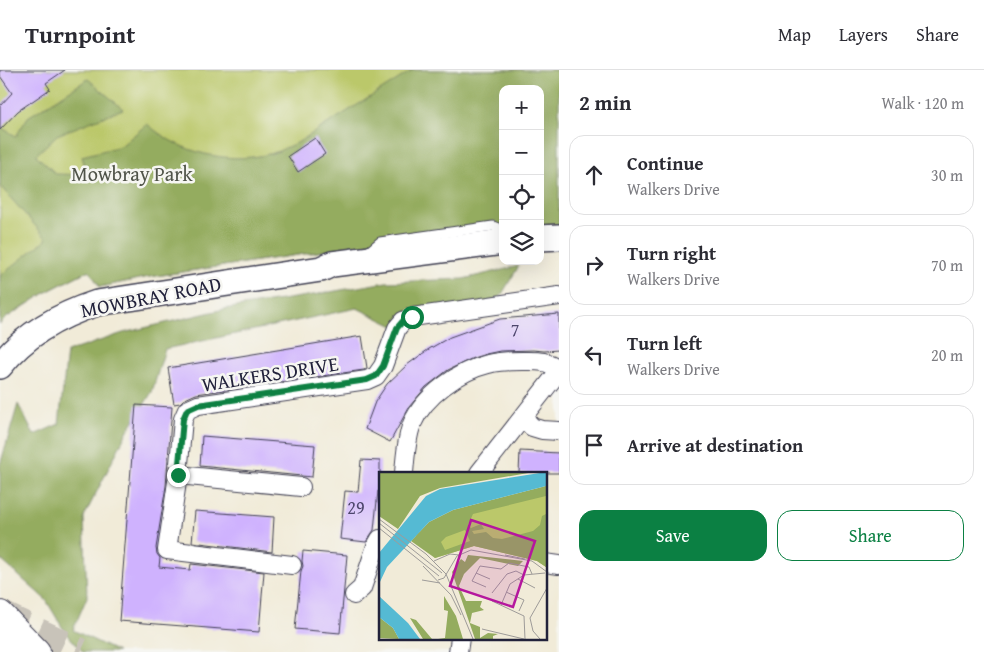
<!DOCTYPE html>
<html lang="en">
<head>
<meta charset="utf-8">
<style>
  :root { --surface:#fff; --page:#f2f2f3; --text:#2b2b33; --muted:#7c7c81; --line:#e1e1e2; --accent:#0b8043 }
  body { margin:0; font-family:"Gentium Book Plus",serif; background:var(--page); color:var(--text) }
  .controls { position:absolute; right:15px; top:15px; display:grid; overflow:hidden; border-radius:10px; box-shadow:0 5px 20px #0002 }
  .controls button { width:45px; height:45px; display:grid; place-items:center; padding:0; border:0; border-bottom:1px solid var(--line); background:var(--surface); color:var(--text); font:25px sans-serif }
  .stop { position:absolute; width:15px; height:15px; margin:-11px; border:4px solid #0b8043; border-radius:50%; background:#fff }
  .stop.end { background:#0b8043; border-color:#fff; box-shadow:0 1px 5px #0008 }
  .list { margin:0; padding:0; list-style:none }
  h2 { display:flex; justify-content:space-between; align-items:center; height:65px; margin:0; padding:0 20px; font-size:21px }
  h2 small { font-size:16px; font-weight:400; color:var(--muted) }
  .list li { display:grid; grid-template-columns:32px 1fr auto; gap:15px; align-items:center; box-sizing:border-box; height:80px; margin:0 10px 10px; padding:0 10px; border:1px solid var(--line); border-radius:15px }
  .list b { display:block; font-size:19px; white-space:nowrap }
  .list p { margin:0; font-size:16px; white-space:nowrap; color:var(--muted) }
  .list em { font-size:16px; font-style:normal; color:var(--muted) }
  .actions { display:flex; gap:10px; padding:15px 20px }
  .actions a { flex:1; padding:11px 0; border:1px solid var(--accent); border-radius:15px; text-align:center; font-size:18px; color:var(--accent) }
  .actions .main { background:var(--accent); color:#fff }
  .icon { flex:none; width:28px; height:28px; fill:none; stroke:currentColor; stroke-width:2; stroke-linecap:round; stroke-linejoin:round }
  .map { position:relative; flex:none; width:559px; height:582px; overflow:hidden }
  header { display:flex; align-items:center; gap:30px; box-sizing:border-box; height:70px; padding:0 25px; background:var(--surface); border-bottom:1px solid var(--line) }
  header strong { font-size:24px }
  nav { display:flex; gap:28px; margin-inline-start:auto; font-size:18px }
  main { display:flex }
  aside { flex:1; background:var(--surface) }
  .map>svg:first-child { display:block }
  .green { fill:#bbc86a; stroke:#6e7552 }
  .forest { fill:#94ac5e; stroke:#5b674c }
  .building { fill:#cfb2fe }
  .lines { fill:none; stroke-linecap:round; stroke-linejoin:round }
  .motorway-tunnel { stroke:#c8c3b9; stroke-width:28; stroke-dasharray:28 14; stroke-linecap:butt }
  .service-casing { stroke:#414053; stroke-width:11 }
  .minor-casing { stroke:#414053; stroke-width:20 }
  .secondary-casing { stroke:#414053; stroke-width:28 }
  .primary-casing { stroke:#414053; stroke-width:30 }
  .service { stroke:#fff; stroke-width:9 }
  .minor { stroke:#fff; stroke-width:18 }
  .secondary { stroke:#fff; stroke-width:25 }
  .primary { stroke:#fff; stroke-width:28 }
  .route { stroke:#0b8043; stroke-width:6 }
  .labels { text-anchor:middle; stroke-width:5; stroke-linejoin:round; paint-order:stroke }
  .number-label { font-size:18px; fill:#4d466c }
  .park-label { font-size:20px; fill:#505449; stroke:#f6f6f2 }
  .street-label { font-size:20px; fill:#22223b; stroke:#f6f6f2 }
  .inset-road { fill:none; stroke:#9e9b99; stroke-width:1 }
  .view { fill:#b5179e; fill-opacity:0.15; stroke:#b5179e; stroke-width:2.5 }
  .inset-edge { fill:none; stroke:#22223b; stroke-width:2.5 }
</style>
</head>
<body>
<header>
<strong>Turnpoint</strong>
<nav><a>Map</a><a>Layers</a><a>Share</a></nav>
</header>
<main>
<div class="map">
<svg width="559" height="582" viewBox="0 0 559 582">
  <rect width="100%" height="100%" fill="#f6f6f2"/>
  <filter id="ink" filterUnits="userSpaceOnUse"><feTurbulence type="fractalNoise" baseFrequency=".02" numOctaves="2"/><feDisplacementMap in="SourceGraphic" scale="10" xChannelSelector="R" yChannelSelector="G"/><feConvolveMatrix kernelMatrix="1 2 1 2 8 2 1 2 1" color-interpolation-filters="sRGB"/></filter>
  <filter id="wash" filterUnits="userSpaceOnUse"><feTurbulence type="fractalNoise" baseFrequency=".0096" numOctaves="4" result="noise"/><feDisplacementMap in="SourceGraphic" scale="20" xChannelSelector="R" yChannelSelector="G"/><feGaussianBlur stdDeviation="1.12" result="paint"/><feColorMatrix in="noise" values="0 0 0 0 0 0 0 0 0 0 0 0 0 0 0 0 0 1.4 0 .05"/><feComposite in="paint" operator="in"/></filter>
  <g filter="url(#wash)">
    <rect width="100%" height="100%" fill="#f1ebd8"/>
    <path class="green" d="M0,0H559L540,19H503L385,172L149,207L100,217L89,200L48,221L6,248L0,254Z"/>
    <path class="forest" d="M413,0H559V158L540,159V19H503V162L385,172L149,207L100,217L89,200L48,221L6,248L0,254V206L47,169L0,116V57L16,66L28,47L88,9L123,39L57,65L36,85L56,104L87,105L82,86L121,76L147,54C152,58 157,62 163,66C196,88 242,94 279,81C285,78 291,75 297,73Z
      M519,196L491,242L396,257L357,238L165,279L152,322L128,360L84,447L87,527L73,560L118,582H83L65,562L46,530L0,489V395L18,334L34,365L59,354L67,282L123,263L224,239L313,225L386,212L463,209Z"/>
    <g id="blocks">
      <path class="building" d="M0,0H65L46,13L50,19L18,41L0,60V36L12,23L0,6Z
        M315,68L325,84L298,102L288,86Z
        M559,244V280L544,281L533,280L500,281L486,284L473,288L448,300L426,317L409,337L390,372L365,359L375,332L387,314L407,295L429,279L450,267L500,249Z
        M362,266L367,298L364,300L196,324L183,330L180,333L174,334L168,298Z
        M136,335L172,337L166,416L156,478L157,484L160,488L159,497L190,500L191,494L264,502L259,562L119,551Z
        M202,366L315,375L312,407L200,396Z
        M520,381L559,383V403H519Z
        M361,390L380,391V422L378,421L374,460L366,472L340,469L345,421L358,422Z
        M195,441L274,447L272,482L192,472Z
        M303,481L347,485L340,563L295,559L301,501L303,496L302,491Z"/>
    </g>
  </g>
  <g filter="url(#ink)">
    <use href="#blocks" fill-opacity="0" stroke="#414053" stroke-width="1"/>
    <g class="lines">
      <path class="motorway-tunnel" d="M0,544L81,582"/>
      <defs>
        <path id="service" d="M368,182L380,172L493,156L503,160"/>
        <path id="minor" d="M523,347L532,357L542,360L559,361
          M404,403C405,390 407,366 412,354C424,326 459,301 488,294C499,291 512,291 522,291C539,291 545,290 559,299
          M479,403L559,301
          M178,405L301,417
          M545,493L559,495
          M292,495L167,480L178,405L183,349L187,340L198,335L367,310L376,306L383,296L397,258L403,251L412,247L559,226
          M354,525L362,518L376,476L380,469
          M458,582L460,568"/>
        <path id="secondary" d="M540,168L559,167
          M0,296C24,265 60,245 97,233L321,199L332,194L503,172"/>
        <path id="primary" d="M0,545L36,582
          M0,573L9,582"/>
      </defs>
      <use href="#service" class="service-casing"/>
      <use href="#minor" class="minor-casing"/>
      <use href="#secondary" class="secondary-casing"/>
      <use href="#primary" class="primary-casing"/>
      <use href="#service" class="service"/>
      <use href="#minor" class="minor"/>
      <use href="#secondary" class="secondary"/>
      <use href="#primary" class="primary"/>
    </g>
  </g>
  <g class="lines" filter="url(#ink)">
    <path class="route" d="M178,405L183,349L187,340L198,335L367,310L376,306L383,296L397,258L403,251L412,247"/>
  </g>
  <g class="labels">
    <g class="number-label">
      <text x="515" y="266">7</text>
      <text x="356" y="444">29</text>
    </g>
    <g class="park-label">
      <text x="132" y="111">Mowbray Park</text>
    </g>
    <g class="street-label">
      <text transform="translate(151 227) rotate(-11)" y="7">MOWBRAY ROAD</text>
      <text transform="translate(270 304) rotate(-9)" y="7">WALKERS DRIVE</text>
    </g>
  </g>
  <g transform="translate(379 402)">
    <rect width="168" height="168" fill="#f1ebd8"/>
    <path d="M167,14V95L158,89L95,74L56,86L36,62Z" fill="#bbc86a"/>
    <path d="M0,0H155L61,16L41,24L19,57L0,44ZM167,14V24L94,42L89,53L92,56L102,52L105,57L93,59L95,62L107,60L114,66L123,67L154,59L161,53L163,44L167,42V95L158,89L95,74L56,86L32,69L50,50L74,38ZM86,58L91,69L66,78L62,70L67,65ZM89,83L144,89L139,94L101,86L85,102L80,114L87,129H103L101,135L105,138L93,141L91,151L101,155V166L109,161L119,162L114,164V167H96L73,100L82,87L86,90ZM65,124L77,144L84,167H59L66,166L69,139L65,138ZM0,145L14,156L20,167L0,166ZM31,146L37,148L53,167H44Z" fill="#94ac5e" fill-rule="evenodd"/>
    <path d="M167,0V14L74,38L50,50L8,95L0,112V81L47,24L61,17ZM0,124L29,151L41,167H20L14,156L0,145Z" fill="#55bad3"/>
    <path class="inset-road" d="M0,47L47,82L67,102L94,167M0,51L63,101M0,56L60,104M126,83L146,87M55,89L71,82L80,83M44,94L72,123L82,143M97,101L111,107M139,107L156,116M43,108L61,111M59,108L65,106L78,84L92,78L153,89L168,100M107,115L93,109L101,94L122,97L130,91L150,95L153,102M127,120L145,128L140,139M113,121L128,102L137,99L145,103M113,129L145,144L146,167M122,133L131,112L145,103L166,101M103,157L145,167M161,167L154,159L151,146L168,116"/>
    <path class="view" d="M92,48L156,69L134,135L71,114Z"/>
    <rect width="168" height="168" class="inset-edge"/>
  </g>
</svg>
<div class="controls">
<button>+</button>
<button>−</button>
<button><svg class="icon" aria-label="locate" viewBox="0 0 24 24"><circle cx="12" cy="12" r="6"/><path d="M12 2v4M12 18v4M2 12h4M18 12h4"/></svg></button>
<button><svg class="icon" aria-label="layers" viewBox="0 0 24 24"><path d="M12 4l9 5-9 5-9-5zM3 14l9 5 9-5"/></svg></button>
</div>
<div class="stop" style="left:412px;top:247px"></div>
<div class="stop end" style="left:178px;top:405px"></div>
</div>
<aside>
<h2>2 min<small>Walk · 120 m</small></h2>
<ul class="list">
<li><svg class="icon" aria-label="ahead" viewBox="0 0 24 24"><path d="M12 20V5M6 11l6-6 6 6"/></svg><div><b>Continue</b><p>Walkers Drive</p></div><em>30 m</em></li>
<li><svg class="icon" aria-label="right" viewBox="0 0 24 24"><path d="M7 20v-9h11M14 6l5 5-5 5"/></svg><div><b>Turn right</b><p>Walkers Drive</p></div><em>70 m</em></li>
<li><svg class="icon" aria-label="left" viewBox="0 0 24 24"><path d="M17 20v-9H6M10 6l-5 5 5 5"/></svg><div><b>Turn left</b><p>Walkers Drive</p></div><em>20 m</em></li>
<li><svg class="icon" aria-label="arrive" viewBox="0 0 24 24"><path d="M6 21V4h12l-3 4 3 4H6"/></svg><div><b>Arrive at destination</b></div></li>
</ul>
<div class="actions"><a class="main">Save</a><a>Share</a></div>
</aside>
</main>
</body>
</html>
